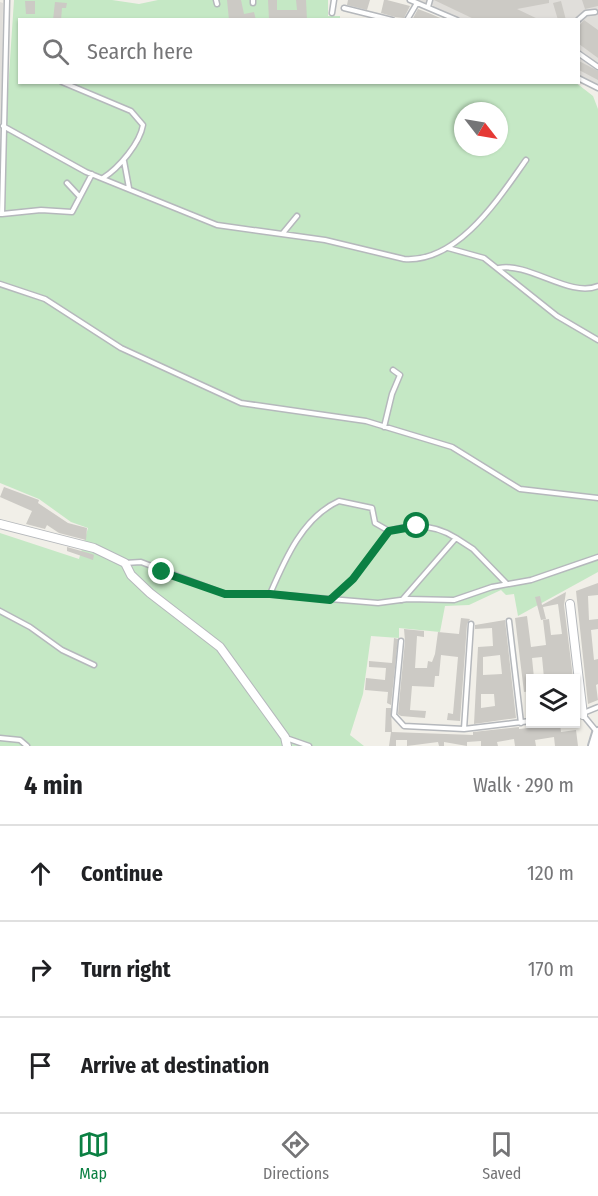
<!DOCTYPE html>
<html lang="en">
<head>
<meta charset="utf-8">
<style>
  :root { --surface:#fff; --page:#f6f6f6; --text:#202124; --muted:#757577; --line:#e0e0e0; --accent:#0b8043 }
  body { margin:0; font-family:"Fira Sans Condensed",sans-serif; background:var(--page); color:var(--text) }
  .controls { position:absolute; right:18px; bottom:18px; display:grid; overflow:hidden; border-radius:0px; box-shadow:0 2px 4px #0004 }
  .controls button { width:54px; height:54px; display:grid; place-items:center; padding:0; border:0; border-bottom:2px solid var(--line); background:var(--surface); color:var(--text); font:30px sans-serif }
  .compass { position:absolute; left:454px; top:102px; width:54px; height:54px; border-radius:50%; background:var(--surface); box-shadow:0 2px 4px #0004; rotate:121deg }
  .stop { position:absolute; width:18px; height:18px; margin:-14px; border:4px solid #0b8043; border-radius:50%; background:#fff }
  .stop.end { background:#0b8043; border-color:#fff; box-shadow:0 2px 6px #0008 }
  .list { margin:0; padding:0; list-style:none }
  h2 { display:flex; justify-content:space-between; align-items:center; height:78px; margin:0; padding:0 24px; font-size:26px }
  h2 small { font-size:20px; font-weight:400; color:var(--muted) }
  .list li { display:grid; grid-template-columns:39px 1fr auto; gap:18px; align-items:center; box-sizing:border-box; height:96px; padding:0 24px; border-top:2px solid var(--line) }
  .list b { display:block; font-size:22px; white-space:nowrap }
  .list em { font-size:20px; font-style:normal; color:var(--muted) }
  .icon { flex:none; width:33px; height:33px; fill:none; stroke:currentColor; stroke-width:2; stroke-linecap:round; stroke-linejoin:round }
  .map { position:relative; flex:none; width:598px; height:746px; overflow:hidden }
  .search { position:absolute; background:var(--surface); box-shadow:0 2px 4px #0004; left:18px; right:18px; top:18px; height:66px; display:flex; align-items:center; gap:15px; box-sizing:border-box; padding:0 21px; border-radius:0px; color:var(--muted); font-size:22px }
  .sheet { height:366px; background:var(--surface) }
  nav { display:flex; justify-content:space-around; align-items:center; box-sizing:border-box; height:84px; border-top:2px solid var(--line); background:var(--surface); font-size:16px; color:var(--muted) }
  nav a { display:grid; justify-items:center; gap:3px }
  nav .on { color:var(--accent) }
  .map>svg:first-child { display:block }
  .industrial { fill:#e0deda }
  .green { fill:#c5e8c5; fill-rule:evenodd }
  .building { fill:#cccac5; fill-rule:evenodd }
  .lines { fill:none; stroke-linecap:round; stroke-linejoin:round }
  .lane-casing { stroke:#b5b8bc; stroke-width:7 }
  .street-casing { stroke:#b5b8bc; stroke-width:10 }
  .secondary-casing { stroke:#b6babf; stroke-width:14 }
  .lane { stroke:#fff; stroke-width:4 }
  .street { stroke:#fff; stroke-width:8 }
  .secondary { stroke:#fff; stroke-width:10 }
  .route { stroke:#0b8043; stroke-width:8 }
</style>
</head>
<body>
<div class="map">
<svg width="598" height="746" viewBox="0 0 598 746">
  <rect width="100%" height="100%" fill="#f1efe8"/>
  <path class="industrial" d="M415,0H598V86L579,75L578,20L459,19Z
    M0,2L3,3L0,205Z"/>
  <path class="green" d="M14,0H112L139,4L158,0H328V16H340V20H20V82H575L593,96L598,109V572L518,616L514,594L506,595L501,590L469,605L445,606L440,632L399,628V638L371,636L363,694L350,735L364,746H0V533L79,559L88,528L71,522L39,499L0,483V210ZM463,111H499V147H463Z"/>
  <path class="building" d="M227,0H241L244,14L254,12L256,20H229Z
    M268,0H277V10H297L296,0H306L307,20H269Z
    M348,0H370L367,10L347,5Z
    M384,0H387L410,6L404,18L395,17L381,13Z
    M434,0H549V3L517,9L540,20H476Z
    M582,0H598V6L585,9Z
    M25,1H35V14H26Z
    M561,1L566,20H558L553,3Z
    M55,2L67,3L66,8H62L61,20H53Z
    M418,9L431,14L445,20H412Z
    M584,20L598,30V58L579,44V26Z
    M579,61L598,71V80L579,70Z
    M4,487L39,500L38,503L68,523L87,528L86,540L59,533L47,525L45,529L26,524L32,511L0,497Z
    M67,547L92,554L94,555L93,560L67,551Z
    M598,583V595L588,596L589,620L598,619V629L591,630L594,660L598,659V684L596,685L598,700L588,704L576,591Z
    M566,592L564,605L573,678H544L542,657L532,658L534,678H531V691L524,692L515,618L527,616L531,647L546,645L543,620L549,619L551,635L562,634L558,604L543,607L546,619L541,620L535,597L540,596L542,605Z
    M461,618L470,619L467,624L460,721L447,720L448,713L453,714L458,657L441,655L439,676H435L434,687L412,686L410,710L426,711L425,718L401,716L398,714L405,641L404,629L424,631V637L417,636L415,668H427L428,661L432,662L435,654L438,632L459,634Z
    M505,620L516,718L474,724L478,647L493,646L492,628L475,629V625ZM500,655L502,674L483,675V657ZM481,694H494L495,706L481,708Z
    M394,638L398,639L391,705L387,703L388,692L365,690L366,678L385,680L386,668L369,667V661L392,663Z
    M386,708H391L392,732L473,735V732L519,727V729L560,724L561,732L576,730L578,746H555L554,737L535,740L536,746H515L514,739L497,742L498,746H481V741L467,742V746L444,742V746H439L438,742L407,746V740H396V746H389L391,732H385Z"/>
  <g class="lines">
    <defs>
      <path id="lane" d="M216,0L217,4
        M253,0V3
        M410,0L457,20
        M428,7L430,0
        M344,8L392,20
        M332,13L334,0
        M407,20L417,3
        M578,20L586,13L595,12
        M578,53L598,67
        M578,78L598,88
        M62,82L131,111L143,125C140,143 119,168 103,178
        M3,126L86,172L217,225L325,240L404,259C458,263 499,198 526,160
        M124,161L129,188
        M67,183L80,197
        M0,214H2L7,0
        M2,214L41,210L72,212L92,174
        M283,233L297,216
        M448,248L484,258L557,316L598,340
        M499,268C529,262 570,298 598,286
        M0,284L45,299L121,348L241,403L366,421L452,447L520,489L598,498
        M384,427L392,394L400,375L393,370
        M389,531C413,523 435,525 456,538
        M125,563L141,562L225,594H270
        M330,600L353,579L389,531L375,523L372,508L339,501C303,517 285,559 270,594L378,603L408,599L454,600L492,587L531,580L598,557
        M402,600L456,538L473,549L506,583
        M0,611L30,627L62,650L94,665
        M509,621L521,723
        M401,641L394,715L404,726L464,729L530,721
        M583,715L597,732
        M576,716L598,707
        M464,729L471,624
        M0,738L20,740L27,746
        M286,738L309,746"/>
      <path id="street" d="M0,524L94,548L125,563L131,575L150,593L220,647L285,737L287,746
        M570,604L583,715"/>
      <path id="secondary" d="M594,746L598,733"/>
    </defs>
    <use href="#lane" class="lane-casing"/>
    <use href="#street" class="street-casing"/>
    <use href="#secondary" class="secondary-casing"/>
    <use href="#lane" class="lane"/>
    <use href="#street" class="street"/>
    <use href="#secondary" class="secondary"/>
  </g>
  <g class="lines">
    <path class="route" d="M162,572L225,594H270L330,600L353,579L389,531L417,526"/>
  </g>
</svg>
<div class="controls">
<button><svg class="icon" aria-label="layers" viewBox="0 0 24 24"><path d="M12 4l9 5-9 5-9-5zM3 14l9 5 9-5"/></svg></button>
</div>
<svg class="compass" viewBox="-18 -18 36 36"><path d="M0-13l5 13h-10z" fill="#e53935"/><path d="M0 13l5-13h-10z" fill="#757577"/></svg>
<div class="stop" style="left:417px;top:526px"></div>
<div class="stop end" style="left:162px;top:572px"></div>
<div class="search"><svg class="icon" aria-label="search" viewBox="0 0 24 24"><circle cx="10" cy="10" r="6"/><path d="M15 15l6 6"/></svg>Search here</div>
</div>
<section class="sheet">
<h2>4 min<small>Walk · 290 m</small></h2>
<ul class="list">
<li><svg class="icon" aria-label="ahead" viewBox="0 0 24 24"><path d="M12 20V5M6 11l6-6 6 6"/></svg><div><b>Continue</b></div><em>120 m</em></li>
<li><svg class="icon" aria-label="right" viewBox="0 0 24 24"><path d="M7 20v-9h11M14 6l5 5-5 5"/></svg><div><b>Turn right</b></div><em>170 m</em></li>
<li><svg class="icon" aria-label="arrive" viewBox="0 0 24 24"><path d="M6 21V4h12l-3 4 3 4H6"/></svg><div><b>Arrive at destination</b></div></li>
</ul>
</section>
<nav>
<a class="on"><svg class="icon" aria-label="map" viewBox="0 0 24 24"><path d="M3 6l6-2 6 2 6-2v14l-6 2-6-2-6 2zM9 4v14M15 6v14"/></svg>Map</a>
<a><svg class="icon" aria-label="directions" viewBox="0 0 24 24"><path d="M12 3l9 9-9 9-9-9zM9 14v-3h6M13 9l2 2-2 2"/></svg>Directions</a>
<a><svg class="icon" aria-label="saved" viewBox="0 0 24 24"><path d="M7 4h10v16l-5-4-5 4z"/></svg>Saved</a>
</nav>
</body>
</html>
